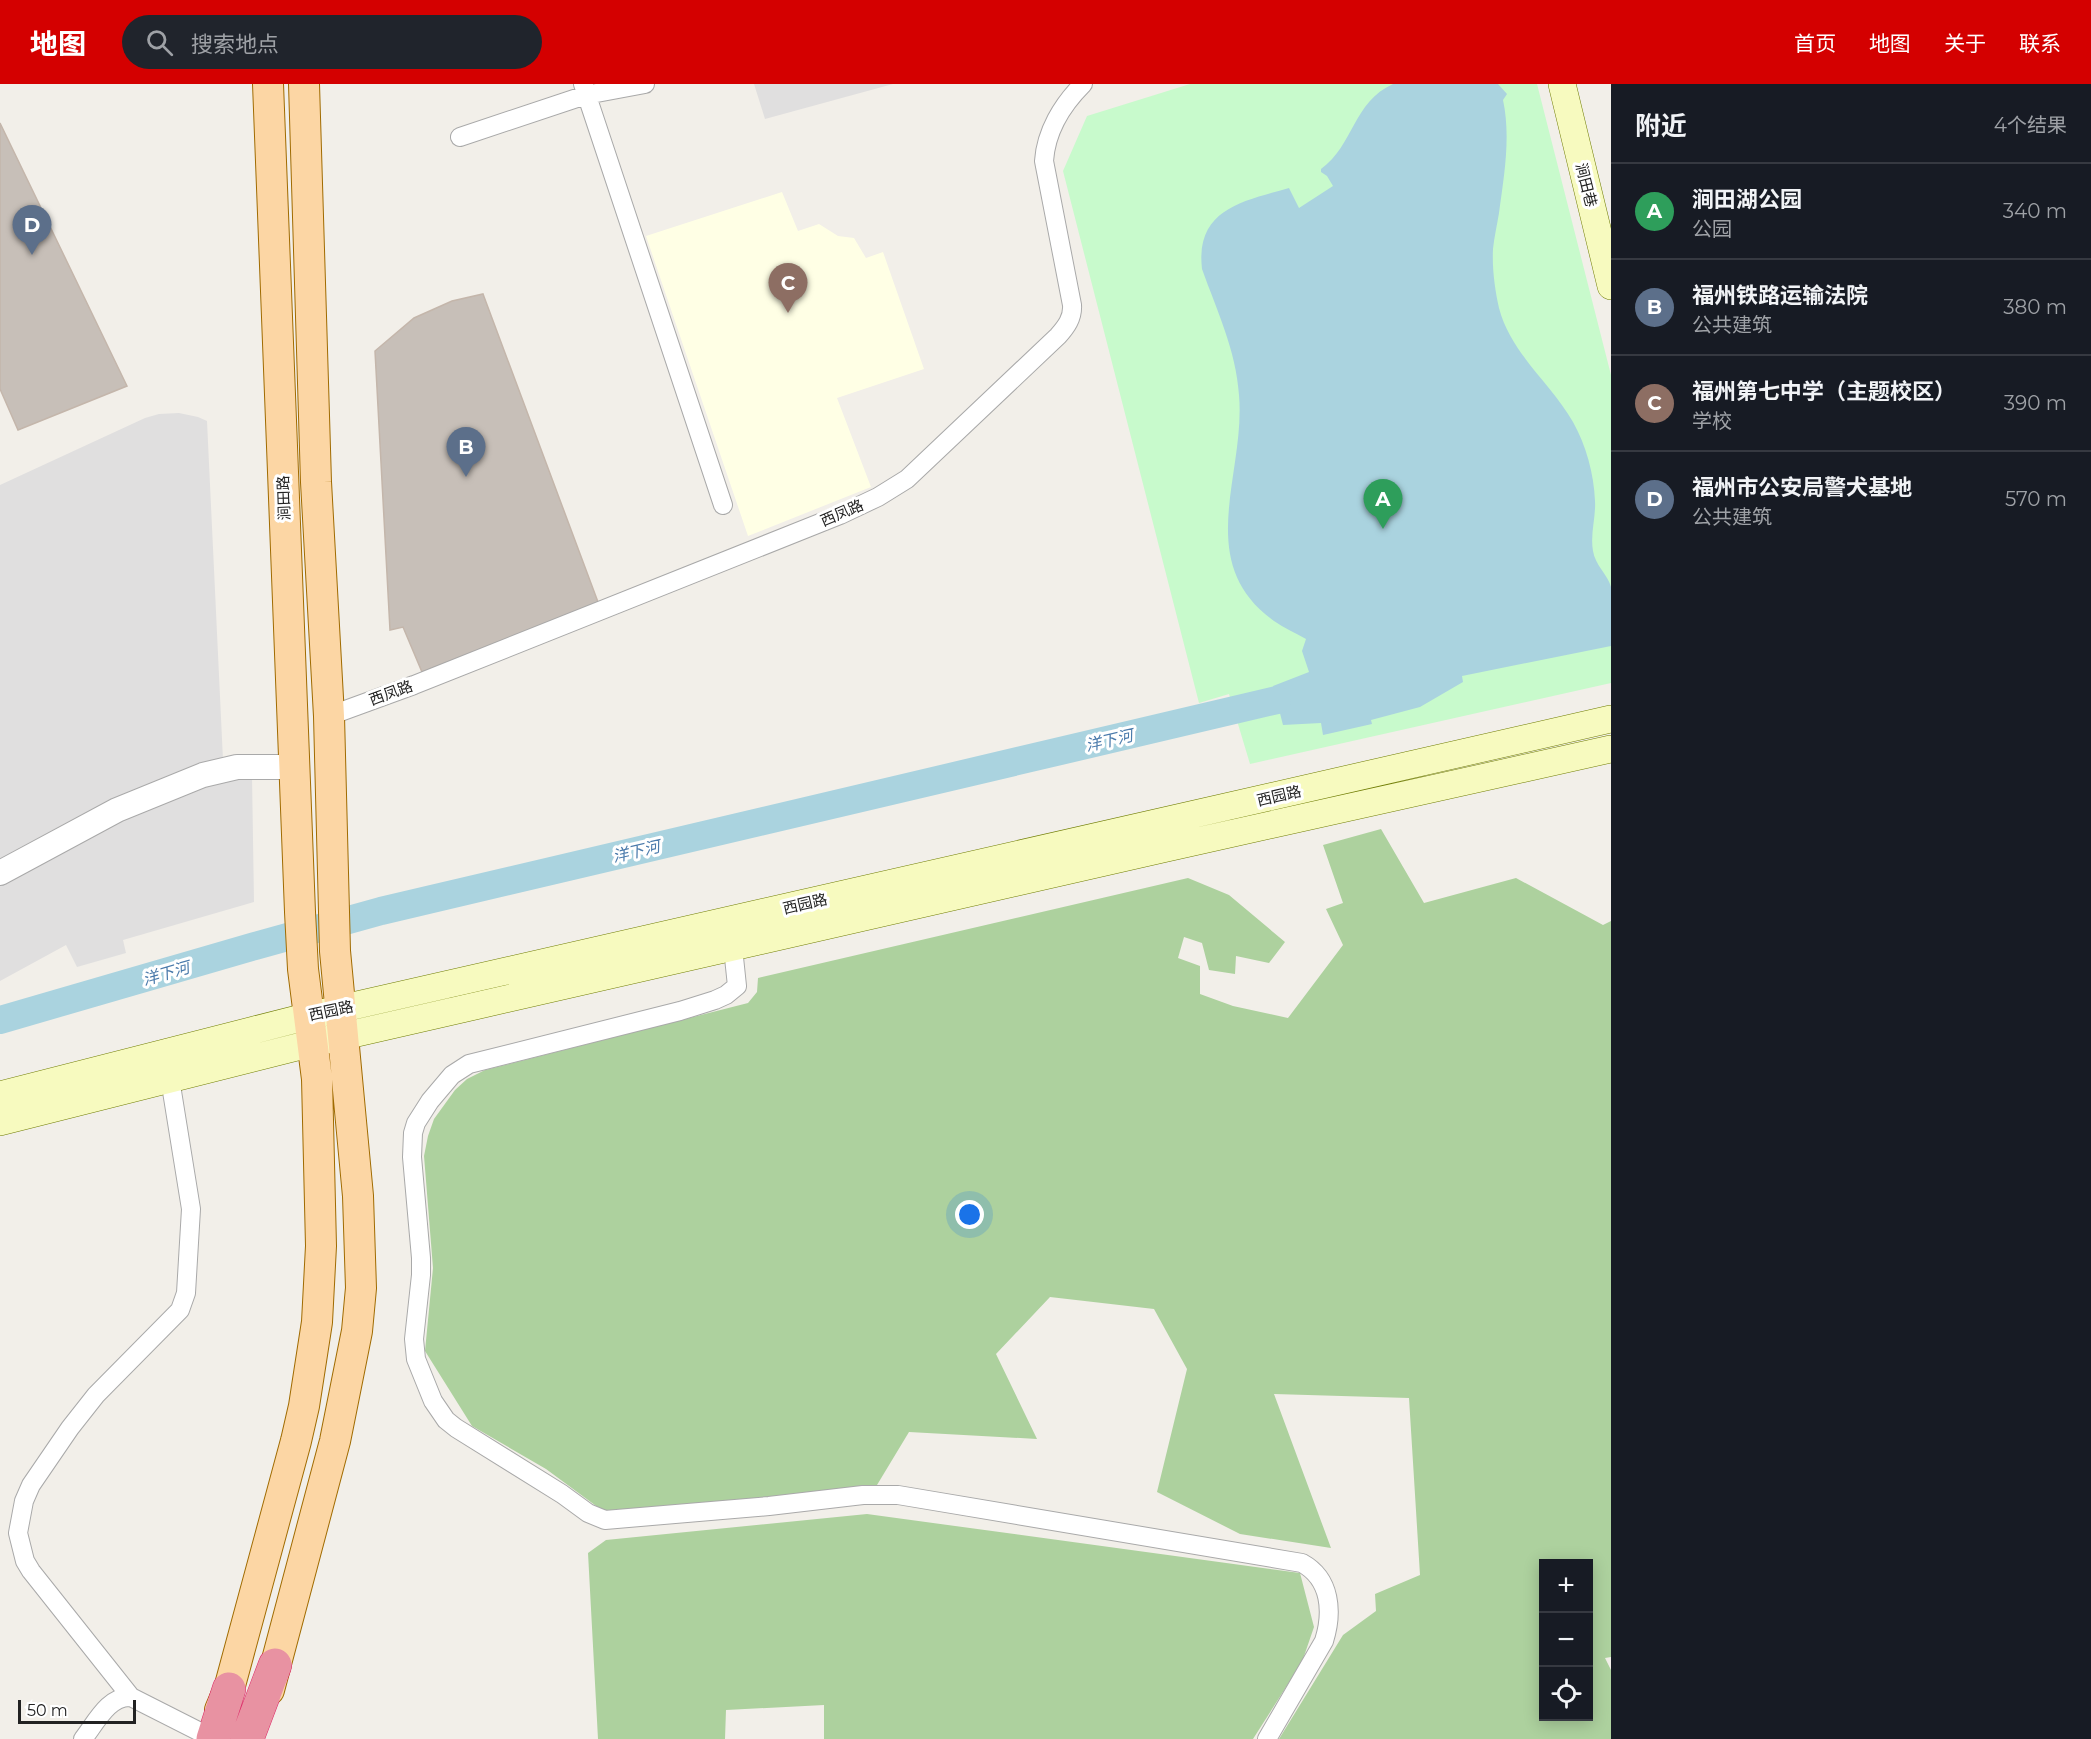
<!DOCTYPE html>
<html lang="zh">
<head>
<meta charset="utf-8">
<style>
  :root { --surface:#171b24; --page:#20242c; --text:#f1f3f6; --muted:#9ea1a6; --line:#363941; --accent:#d40000 }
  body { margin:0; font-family:Montserrat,"Noto Sans SC",sans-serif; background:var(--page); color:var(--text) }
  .controls { position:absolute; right:18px; bottom:18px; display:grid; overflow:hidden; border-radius:0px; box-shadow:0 3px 15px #0003 }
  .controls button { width:54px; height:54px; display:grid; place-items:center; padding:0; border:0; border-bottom:2px solid var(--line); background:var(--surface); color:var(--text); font:30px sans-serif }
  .scale { position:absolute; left:18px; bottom:15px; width:118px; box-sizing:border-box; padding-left:6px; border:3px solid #222; border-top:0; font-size:16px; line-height:21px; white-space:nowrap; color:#222; -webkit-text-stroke:4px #fff; paint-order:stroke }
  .you { position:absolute; left:970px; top:1131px; width:21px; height:21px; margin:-15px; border:4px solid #fff; border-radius:50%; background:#1a73e8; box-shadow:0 0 0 9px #1a73e833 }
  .badge { display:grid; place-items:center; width:39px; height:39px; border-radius:50%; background:var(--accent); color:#fff; font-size:20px; font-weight:700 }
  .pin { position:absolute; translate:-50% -50px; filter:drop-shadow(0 2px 3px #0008) }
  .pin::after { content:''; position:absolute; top:32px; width:21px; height:18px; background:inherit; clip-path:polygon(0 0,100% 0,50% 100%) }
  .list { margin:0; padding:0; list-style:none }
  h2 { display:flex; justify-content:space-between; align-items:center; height:78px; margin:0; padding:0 24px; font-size:26px }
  h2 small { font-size:20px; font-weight:400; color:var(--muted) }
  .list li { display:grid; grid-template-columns:39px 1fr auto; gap:18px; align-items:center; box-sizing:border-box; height:96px; padding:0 24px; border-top:2px solid var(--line) }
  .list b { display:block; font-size:22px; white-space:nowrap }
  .list p { margin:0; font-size:20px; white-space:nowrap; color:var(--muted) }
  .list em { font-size:20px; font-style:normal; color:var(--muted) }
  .icon { flex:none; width:33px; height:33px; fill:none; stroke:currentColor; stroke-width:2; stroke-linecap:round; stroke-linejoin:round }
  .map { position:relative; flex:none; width:1611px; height:1655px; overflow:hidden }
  header { display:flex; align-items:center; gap:36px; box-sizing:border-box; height:84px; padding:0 30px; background:var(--accent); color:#fff }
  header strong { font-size:28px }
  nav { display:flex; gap:33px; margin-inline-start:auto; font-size:21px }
  .search { width:420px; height:54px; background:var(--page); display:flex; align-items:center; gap:15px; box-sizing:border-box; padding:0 21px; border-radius:33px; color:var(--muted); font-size:22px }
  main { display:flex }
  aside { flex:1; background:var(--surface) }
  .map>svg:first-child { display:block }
  .residential { fill:#e0dfdf }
  .education { fill:#ffffe5 }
  .forest { fill:#add19e; fill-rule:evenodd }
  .park { fill:#c8facc }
  .water { fill:#aad3df }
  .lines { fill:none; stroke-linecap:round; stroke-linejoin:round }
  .river { stroke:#aad3df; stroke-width:28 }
  .building { fill:#c7bfb8; stroke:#c4b6ab; stroke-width:1.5 }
  .minor-casing { stroke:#a9a9a9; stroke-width:20 }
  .tertiary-casing { stroke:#a9a9a9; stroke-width:26 }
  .secondary-casing { stroke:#707d05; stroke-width:28 }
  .primary-casing { stroke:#a06b00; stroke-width:32 }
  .motorway-casing { stroke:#dc2a67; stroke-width:34 }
  .minor { stroke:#fff; stroke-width:18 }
  .tertiary { stroke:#fff; stroke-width:24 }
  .secondary { stroke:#f7fabf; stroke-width:27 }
  .primary { stroke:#fcd6a4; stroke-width:30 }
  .motorway { stroke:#e892a2; stroke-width:33 }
  .labels { text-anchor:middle; stroke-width:6; stroke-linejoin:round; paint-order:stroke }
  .street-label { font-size:15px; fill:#222; stroke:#fff }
  .water-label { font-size:16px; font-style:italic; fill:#4a7aab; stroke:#fff }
</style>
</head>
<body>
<header>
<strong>地图</strong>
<div class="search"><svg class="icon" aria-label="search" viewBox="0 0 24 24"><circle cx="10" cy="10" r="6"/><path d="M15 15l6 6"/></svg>搜索地点</div>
<nav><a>首页</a><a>地图</a><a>关于</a><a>联系</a></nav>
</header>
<main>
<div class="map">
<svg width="1611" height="1655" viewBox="0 0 1611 1655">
  <rect width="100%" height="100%" fill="#f2efe9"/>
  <path class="residential" d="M754,0H893L765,35Z
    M179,329L198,333L207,337L223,676L0,777V401L145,334L159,330Z
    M252,692L254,818L123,856L126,869L77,883L66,861L0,897V802L99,742L201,700Z"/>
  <path class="education" d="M782,108L798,147L819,140L838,152L854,154L866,174L883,168L924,285L837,314L871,403L748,452L646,152Z"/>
  <path class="forest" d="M1381,745L1424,819L1516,794L1603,841L1611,837V1573L1605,1574L1611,1586V1655H1279L1343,1551L1376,1527L1375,1510L1420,1491L1409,1314L1274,1310L1331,1464L1240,1450L1157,1408L1187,1285L1154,1225L1050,1213L996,1270L1037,1355L909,1348L877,1401L763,1418L607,1430L546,1385L472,1342L425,1267L433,1184L424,1072L428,1052L434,1035L455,1006L467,995L485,986L748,919L757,908L758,894L1188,794L1229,811L1285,858L1269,879L1236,872L1235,890L1209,886L1202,859L1184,853L1178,874L1200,882V910L1233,922L1288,934L1343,861L1326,825L1343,819L1323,761ZM1544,1480H1588V1632H1544Z
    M867,1430L1300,1489L1314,1543L1302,1578L1253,1655H824V1621L726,1626L725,1655H598L588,1469L606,1456Z"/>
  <path class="park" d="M1190,0H1537L1611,291V599L1250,680L1229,610L1199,619L1063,87L1087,32Z"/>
  <path class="water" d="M1393,0H1498L1507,10L1503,16C1511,53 1504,92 1499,129C1497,141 1494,154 1493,165C1492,185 1495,206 1499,224C1511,270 1551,299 1573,338C1586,361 1594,390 1595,417C1596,433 1590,450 1593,467C1595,481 1608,491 1611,503C1611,515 1611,548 1611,562L1462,592L1463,598L1420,623L1371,636L1372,640L1323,651L1321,639L1283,641L1273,602L1309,588L1302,567L1306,555C1296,549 1284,544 1274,537C1192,478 1246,391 1239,311C1236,266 1217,227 1202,185C1195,124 1245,117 1289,104L1299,124L1333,102L1327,92L1321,88V85C1354,61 1353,18 1393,0Z"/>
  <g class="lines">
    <path class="river" d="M0,936L255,862L381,827L1277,616"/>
  </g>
  <path class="building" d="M0,39L127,302L18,346L0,305Z
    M483,210L598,518L422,588L403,543L390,546L375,267L414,234L452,217Z"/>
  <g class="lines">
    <defs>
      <path id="minor" d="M583,0L723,421
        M460,53L586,11L645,0
        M329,632L414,601L840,431L878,413L907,395L1058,252C1066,243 1073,234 1072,221L1044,77C1046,48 1062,21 1083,0
        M733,864L737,902L726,911L715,916L680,927L469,980L452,991L430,1017L416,1039L413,1049L412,1073L421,1174V1191L414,1255L416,1275L433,1317L446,1336L456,1344L562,1410L588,1429L605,1436L769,1422L863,1411H898L1302,1479C1331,1495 1333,1528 1324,1557L1267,1655
        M131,1613L31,1487L25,1477L18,1449L24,1417L31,1401L70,1344L96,1311L180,1226L186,1209L191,1125L170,995
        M83,1655C95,1640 109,1611 131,1613L208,1652"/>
      <path id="tertiary" d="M0,789L117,726L203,691L237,683H295"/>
      <path id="secondary" d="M1562,0L1611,202
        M0,1011L309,932L1611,635
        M0,1038L313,959L1162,765L1611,665"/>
      <path id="primary" d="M269,1606L335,1357L357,1247L361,1204L358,1112L335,867L329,632L316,398L304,0
        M220,1626L229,1605L296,1357L304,1322L317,1238L321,1162L317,995L303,885L300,828L268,0"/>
      <path id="motorway" d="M213,1655L229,1605
        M247,1655L275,1581"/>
    </defs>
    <use href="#minor" class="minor-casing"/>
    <use href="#tertiary" class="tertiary-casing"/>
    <use href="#secondary" class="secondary-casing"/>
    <use href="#primary" class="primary-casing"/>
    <use href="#motorway" class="motorway-casing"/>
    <use href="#minor" class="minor"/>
    <use href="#tertiary" class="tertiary"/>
    <use href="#secondary" class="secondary"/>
    <use href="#primary" class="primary"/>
    <use href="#motorway" class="motorway"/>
  </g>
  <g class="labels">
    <g class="street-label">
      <text transform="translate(1586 101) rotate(76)" y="5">涧田巷</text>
      <text transform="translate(284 414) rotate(-92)" y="5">涧田路</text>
      <text transform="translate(842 429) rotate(-23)" y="5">西凤路</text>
      <text transform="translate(391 609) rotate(-20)" y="5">西凤路</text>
      <text transform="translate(1279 712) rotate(-13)" y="5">西园路</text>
      <text transform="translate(805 820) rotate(-13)" y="5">西园路</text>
      <text transform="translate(331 927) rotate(-12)" y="5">西园路</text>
    </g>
    <g class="water-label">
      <text transform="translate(1109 656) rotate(-13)" y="6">洋下河</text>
      <text transform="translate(636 767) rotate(-13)" y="6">洋下河</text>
      <text transform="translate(166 889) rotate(-16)" y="6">洋下河</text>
    </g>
  </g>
</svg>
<div class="controls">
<button>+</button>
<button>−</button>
<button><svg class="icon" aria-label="locate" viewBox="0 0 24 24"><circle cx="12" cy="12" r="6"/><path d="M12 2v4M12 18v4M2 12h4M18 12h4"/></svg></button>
</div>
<div class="scale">50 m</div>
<div class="you"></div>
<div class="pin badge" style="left:1383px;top:445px;background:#2e9e5b">A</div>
<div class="pin badge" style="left:466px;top:393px;background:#5c6f8a">B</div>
<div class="pin badge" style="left:788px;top:229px;background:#8d6e63">C</div>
<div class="pin badge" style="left:32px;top:171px;background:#5c6f8a">D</div>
</div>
<aside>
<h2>附近<small>4个结果</small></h2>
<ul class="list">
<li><span class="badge" style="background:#2e9e5b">A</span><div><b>涧田湖公园</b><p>公园</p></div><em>340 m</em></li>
<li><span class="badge" style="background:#5c6f8a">B</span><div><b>福州铁路运输法院</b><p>公共建筑</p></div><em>380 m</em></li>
<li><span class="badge" style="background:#8d6e63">C</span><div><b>福州第七中学（主题校区）</b><p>学校</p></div><em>390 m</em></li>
<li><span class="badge" style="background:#5c6f8a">D</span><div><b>福州市公安局警犬基地</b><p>公共建筑</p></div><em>570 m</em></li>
</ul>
</aside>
</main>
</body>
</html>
